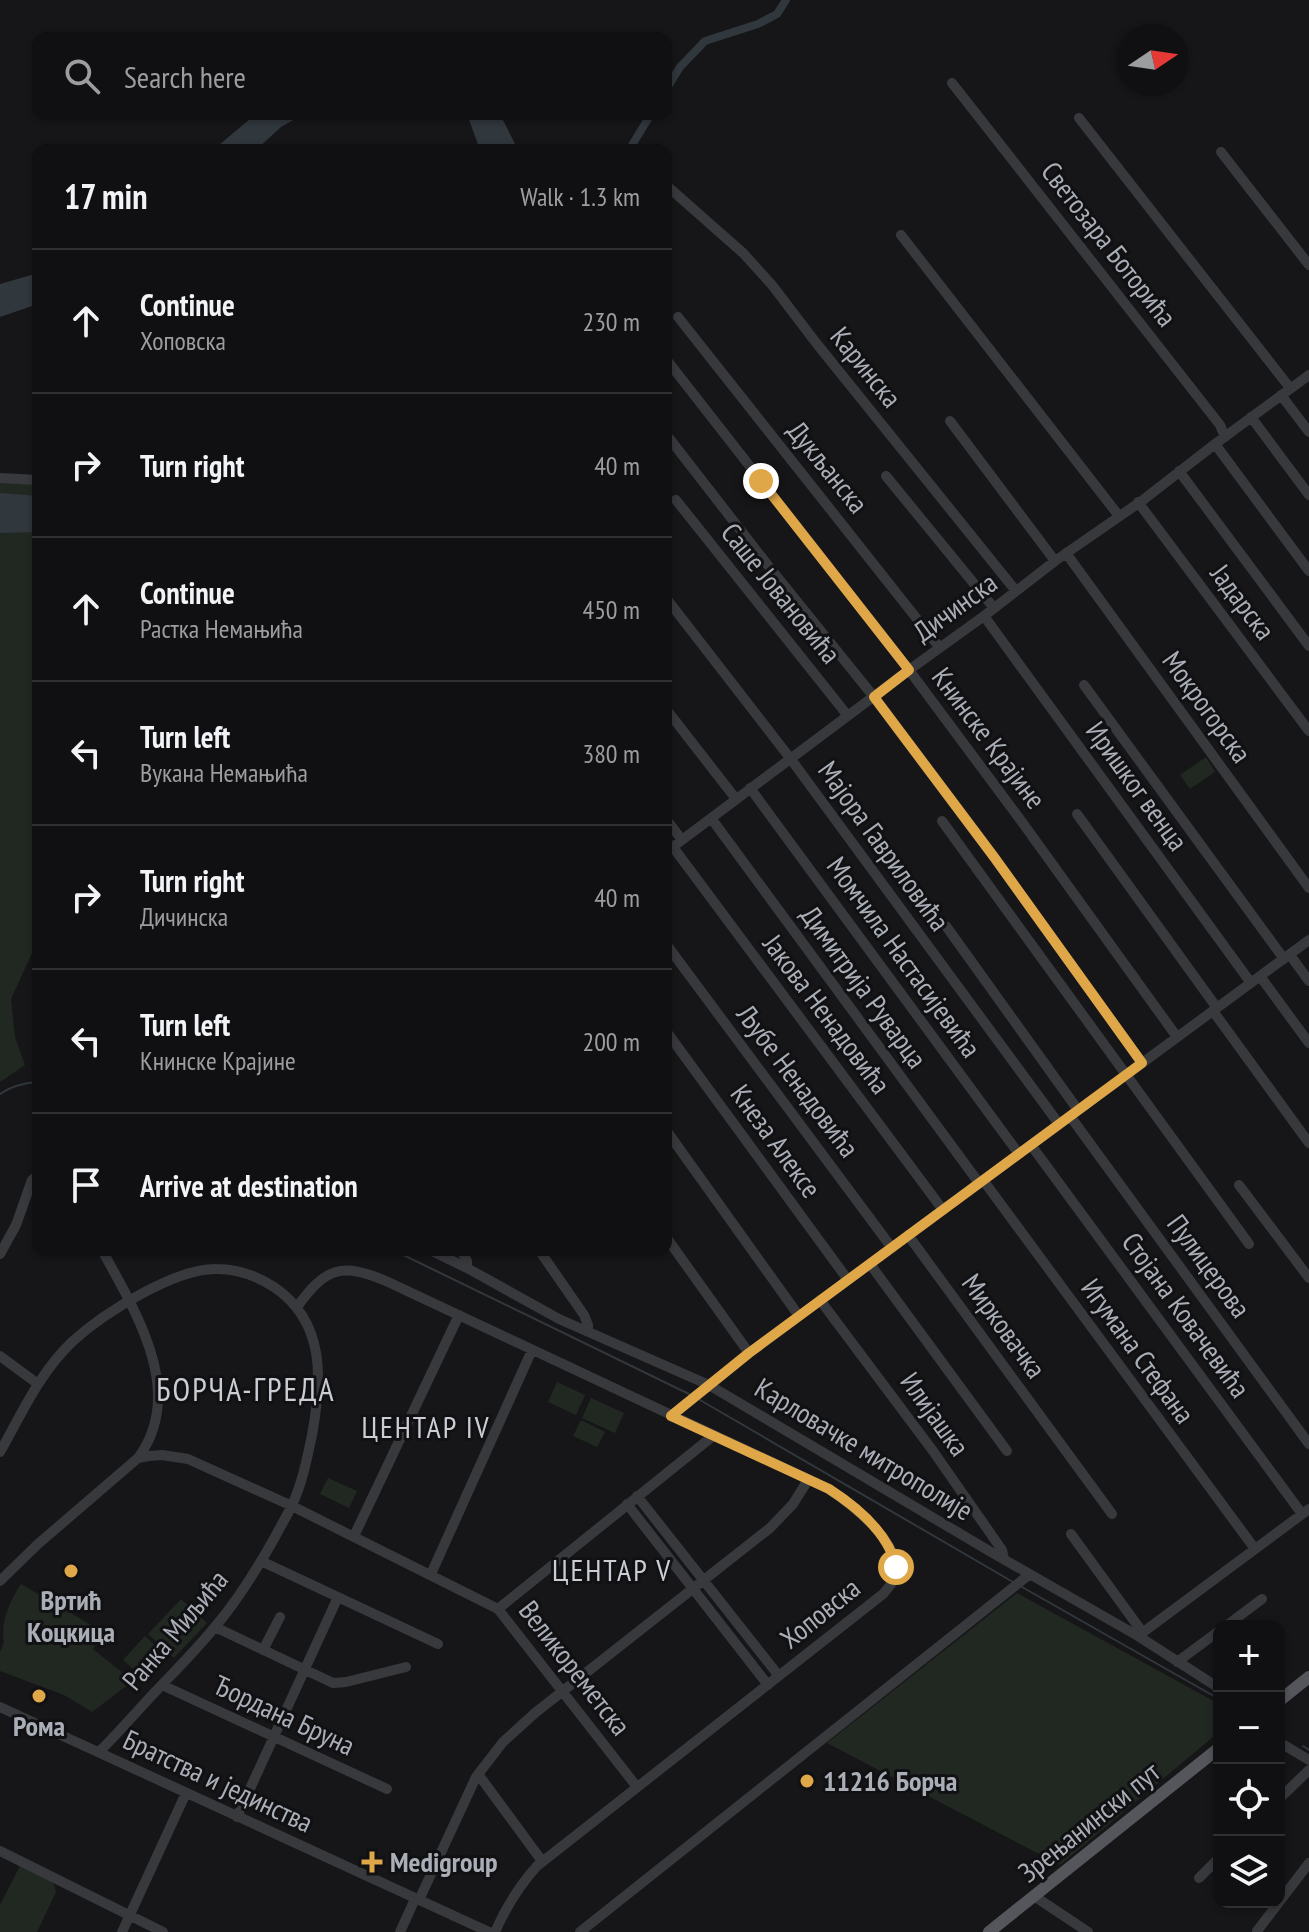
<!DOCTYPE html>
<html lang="en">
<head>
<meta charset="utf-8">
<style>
  :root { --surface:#101012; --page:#1e1e20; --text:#f1f3f6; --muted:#9c9d9f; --line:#303032 }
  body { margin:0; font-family:"PT Sans Narrow",sans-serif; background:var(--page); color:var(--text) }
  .controls { position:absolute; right:24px; bottom:24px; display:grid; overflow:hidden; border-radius:16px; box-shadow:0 2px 6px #0004 }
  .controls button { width:72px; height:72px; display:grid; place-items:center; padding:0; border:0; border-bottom:2px solid var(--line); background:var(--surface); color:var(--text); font:40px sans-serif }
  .compass { position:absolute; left:1117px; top:24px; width:72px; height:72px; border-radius:50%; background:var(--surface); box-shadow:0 2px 6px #0004; rotate:77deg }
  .stop { position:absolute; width:24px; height:24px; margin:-18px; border:6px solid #dfa747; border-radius:50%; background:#fff }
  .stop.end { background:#dfa747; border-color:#fff; box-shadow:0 2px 8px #0008 }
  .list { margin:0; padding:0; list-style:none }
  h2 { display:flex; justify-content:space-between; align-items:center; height:104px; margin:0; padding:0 32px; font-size:34px }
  h2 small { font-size:26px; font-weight:400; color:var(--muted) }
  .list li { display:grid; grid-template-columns:52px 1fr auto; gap:24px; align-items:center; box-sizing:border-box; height:144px; padding:0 32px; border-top:2px solid var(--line) }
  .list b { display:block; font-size:30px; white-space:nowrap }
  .list p { margin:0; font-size:26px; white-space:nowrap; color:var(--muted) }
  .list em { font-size:26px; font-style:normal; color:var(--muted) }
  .icon { flex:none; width:44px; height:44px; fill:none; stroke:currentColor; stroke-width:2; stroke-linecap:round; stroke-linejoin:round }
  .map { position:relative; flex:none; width:1309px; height:1932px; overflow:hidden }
  .search { position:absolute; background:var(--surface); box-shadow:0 2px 6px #0004; left:32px; top:32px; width:640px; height:88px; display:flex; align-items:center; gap:20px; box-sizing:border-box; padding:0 28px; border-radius:16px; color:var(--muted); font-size:30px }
  .panel { position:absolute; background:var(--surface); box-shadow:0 2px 6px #0004; left:32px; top:144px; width:640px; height:1112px; border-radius:16px }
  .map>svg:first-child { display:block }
  .green { fill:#212822 }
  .water { fill:#30373d }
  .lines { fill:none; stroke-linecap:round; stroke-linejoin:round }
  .stream { stroke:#30373d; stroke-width:2 }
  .canal { stroke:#30373d; stroke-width:8 }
  .minor { stroke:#38393d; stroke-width:10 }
  .major { stroke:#54565b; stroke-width:12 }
  .route { stroke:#dfa747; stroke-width:10 }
  .poi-dot { fill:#dfa747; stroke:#111113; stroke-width:3 }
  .labels { text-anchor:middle; stroke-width:6; stroke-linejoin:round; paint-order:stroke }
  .street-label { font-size:28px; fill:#aaaeb7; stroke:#111113 }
  .poi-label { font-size:28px; font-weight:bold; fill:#aaaeb7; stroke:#111113 }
  .neighbourhood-label { font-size:30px; letter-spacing:2px; fill:#cacdd3; stroke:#111113 }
  .quarter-label { font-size:32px; letter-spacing:2px; fill:#cacdd3; stroke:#111113 }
</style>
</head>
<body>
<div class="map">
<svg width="1309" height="1932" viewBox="0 0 1309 1932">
  <rect width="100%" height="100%" fill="#161618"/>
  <path class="green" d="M0,480L38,481V940L11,999L15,1037L25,1065L0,1082Z
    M1206,757L1215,772L1190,789L1180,775Z
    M557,1382L585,1395L576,1415L548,1402Z
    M591,1398L624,1413L615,1433L582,1418Z
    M581,1420L605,1432L597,1447L573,1436Z
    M328,1478L357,1491L349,1508L320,1494Z
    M21,1584L103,1632L93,1649L133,1681L92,1712L64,1695L0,1671V1652L4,1642C0,1622 10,1601 21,1584Z
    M1017,1593L1219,1704V1732L1060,1865L827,1743Z
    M181,1599L207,1623L174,1658L148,1634Z
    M145,1636L162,1652L140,1675L123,1660Z
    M20,1866L53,1882L56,1892L37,1932H0V1905Z"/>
  <path class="water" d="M256,114H304L281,127L256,150H213Z
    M467,114H500L518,150H480Z
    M38,273V304L0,317V284Z
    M0,493L38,496V532L0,533Z"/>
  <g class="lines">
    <path class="stream" d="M0,1094C11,1086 24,1083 38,1082
      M393,1250L691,1395
      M700,1400L1013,1582
      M1022,1587L1219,1699
      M1303,1746L1309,1750"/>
    <path class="canal" d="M666,90L680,67L705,41L758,24L777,14L786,0
      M629,150L651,114"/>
    <path class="minor" d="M952,83L1220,425L1225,437
      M1079,118L1290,388
      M1221,152L1309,265
      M666,185L743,253L772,285L817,344L1016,591
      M901,235L1119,516
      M678,317L940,648
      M666,359L909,670L1022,822L1177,1037
      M1281,395L1309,432
      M1251,417L1309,495
      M950,421L1055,561
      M669,438L770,568L874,697L994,857L1142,1063
      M1215,444L1309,571
      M1179,471L1309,646
      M886,476L994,608
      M0,478L38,480
      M676,500L848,716
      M1138,502L1309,731
      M1066,553L1309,888
      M666,598L790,758L1059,1124
      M984,616L1251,983
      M1084,685L1284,959
      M666,709L736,799
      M750,788L1019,1154
      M1077,814L1217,1008
      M711,818L979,1183
      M666,819L682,840
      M942,821L1249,1244
      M673,847L943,1210
      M666,852L909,670L984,616L1055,561L1143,500L1215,444L1309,375
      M946,926L1078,1110
      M666,944L892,1248
      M1290,955L1309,981
      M1260,976L1309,1043
      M1213,1011L1309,1143
      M666,1031L848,1280
      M1070,1116L1309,1444
      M666,1130L799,1316
      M1031,1145L1302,1514
      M983,1180L1255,1549
      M1239,1185L1309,1278
      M908,1235L1112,1514
      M666,1237L749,1353
      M430,1250L467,1268L559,1319L709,1385L991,1552L1138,1636L1219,1688
      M461,1250L467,1261V1268
      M539,1250L584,1315L588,1325V1332
      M0,1254L16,1225L32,1180L38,1175
      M870,1264L1007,1451
      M820,1300L933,1451L1002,1550L1004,1559
      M297,1307C325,1268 341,1262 386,1281L829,1489C851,1504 900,1542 896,1572C895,1581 889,1587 883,1594L537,1866C519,1886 506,1907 495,1932
      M0,1356L38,1384
      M671,1416L749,1353L1309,940
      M0,1452C22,1413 40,1372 73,1341C104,1313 175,1268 217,1269C238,1269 257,1276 274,1287C326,1322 322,1381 312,1435C307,1459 302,1484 292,1505C287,1516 280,1527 275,1537C257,1569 238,1600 214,1628C196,1650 176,1670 157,1690C137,1711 119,1732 99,1752
      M138,1458L149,1456L162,1455L188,1459L292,1506L498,1609L637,1787
      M637,1496L779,1676
      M627,1504L768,1685
      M1071,1534L1143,1633
      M354,1536L459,1315
      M261,1561L438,1644
      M431,1574L532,1350
      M0,1581L38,1544L138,1458C187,1392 135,1311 102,1250
      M498,1609L713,1436
      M1226,1626L1262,1599
      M215,1627L333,1683L346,1682L406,1667
      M1138,1636L1309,1509
      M263,1650L280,1617
      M1177,1662L1219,1631
      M162,1685L387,1789
      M0,1707L489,1932
      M1279,1742L1309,1760
      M478,1774L542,1861
      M1279,1799L1309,1770
      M237,1817L338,1597
      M0,1851L163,1932
      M1199,1878L1219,1858
      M1034,1896L1088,1932
      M419,1900L476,1777L503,1742L535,1713L770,1528L793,1504L808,1480
      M1257,1931L1309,1863
      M122,1932L186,1793
      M400,1932L415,1899
      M580,1932L1030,1574"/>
    <path class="major" d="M1279,1701L1309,1677
      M989,1932L1219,1748"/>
  </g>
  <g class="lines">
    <path class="route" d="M761,481L909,670L874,697L994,857L1142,1063L749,1353L671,1416L829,1489C857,1507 889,1534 896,1567"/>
  </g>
  <g class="poi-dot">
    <circle cx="71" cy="1571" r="8"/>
    <circle cx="39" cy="1696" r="8"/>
    <circle cx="807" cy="1781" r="8"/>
    <path d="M368 1850h8v8h8v8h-8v8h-8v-8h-8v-8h8z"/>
  </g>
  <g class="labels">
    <g class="street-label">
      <text transform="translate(1109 244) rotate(52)" y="10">Светозара Боторића</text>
      <text transform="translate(866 367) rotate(51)" y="10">Каринска</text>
      <text transform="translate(828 467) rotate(51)" y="10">Дукљанска</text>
      <text transform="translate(781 593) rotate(51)" y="10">Саше Јовановића</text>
      <text transform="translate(1243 602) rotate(53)" y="10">Јадарска</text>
      <text transform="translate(955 607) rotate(-36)" y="10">Дичинска</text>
      <text transform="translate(1207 707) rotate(54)" y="10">Мокрогорска</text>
      <text transform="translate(989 738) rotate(53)" y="10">Книнске Крајине</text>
      <text transform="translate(1137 786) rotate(54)" y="10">Иришког венца</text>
      <text transform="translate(884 846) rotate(54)" y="10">Мајора Гавриловића</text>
      <text transform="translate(904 957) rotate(54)" y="10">Момчила Настасијевића</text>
      <text transform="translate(864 987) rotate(54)" y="10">Димитрија Руварца</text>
      <text transform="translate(827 1014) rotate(53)" y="10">Јакова Ненадовића</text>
      <text transform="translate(798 1081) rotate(53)" y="10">Љубе Ненадовића</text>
      <text transform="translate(776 1141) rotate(54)" y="10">Кнеза Алексе</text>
      <text transform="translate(1209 1266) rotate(54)" y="10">Пулицерова</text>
      <text transform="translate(1186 1315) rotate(54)" y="10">Стојана Ковачевића</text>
      <text transform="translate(1004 1326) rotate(54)" y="10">Мирковачка</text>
      <text transform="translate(1138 1351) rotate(54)" y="10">Игумана Стефана</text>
      <text transform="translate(935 1414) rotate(54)" y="10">Илијашка</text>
      <text transform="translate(864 1449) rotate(31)" y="10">Карловачке митрополије</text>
      <text transform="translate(820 1613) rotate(-39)" y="10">Хоповска</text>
      <text transform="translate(175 1630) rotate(-50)" y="10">Ранка Миљића</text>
      <text transform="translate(575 1668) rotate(52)" y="10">Великореметска</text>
      <text transform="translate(284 1715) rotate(25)" y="10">Ђордана Бруна</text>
      <text transform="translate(218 1781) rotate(25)" y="10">Братства и јединства</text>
      <text transform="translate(1089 1822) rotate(-39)" y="10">Зрењанински пут</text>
    </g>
    <g class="poi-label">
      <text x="71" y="1610">Вртић<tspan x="71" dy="32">Коцкица</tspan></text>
      <text x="39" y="1736">Рома</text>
      <text x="823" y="1791" text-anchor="start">11216 Борча</text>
      <text x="390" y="1872" text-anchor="start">Medigroup</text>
    </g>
    <g class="neighbourhood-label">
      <text x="426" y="1438">ЦЕНТАР IV</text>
      <text x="612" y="1581">ЦЕНТАР V</text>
    </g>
    <g class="quarter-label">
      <text x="246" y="1401">БОРЧА-ГРЕДА</text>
    </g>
  </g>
</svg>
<div class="controls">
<button>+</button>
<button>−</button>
<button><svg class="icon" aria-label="locate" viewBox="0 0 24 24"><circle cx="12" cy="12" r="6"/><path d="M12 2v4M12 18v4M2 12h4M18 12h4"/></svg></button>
<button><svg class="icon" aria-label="layers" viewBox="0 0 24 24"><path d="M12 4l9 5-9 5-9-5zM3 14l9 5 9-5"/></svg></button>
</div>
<svg class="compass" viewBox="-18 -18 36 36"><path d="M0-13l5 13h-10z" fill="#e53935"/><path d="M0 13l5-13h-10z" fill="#9c9d9f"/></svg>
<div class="stop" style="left:896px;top:1567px"></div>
<div class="stop end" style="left:761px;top:481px"></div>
<div class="search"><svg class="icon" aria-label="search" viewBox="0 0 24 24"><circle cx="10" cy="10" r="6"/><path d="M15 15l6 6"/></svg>Search here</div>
<section class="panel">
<h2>17 min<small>Walk · 1.3 km</small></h2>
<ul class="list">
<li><svg class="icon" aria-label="ahead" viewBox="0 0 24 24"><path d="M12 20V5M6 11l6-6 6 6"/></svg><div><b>Continue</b><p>Хоповска</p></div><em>230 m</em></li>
<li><svg class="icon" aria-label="right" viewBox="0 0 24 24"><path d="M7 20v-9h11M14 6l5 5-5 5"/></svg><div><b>Turn right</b></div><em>40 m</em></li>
<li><svg class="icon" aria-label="ahead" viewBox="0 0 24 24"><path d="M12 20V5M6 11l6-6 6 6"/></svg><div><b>Continue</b><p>Растка Немањића</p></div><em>450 m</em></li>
<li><svg class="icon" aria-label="left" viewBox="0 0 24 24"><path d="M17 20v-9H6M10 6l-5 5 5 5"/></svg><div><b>Turn left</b><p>Вукана Немањића</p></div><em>380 m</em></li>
<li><svg class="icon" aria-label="right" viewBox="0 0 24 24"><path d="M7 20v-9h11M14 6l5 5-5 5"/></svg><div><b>Turn right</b><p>Дичинска</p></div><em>40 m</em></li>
<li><svg class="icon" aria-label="left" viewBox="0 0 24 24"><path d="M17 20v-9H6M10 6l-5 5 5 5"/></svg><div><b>Turn left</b><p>Книнске Крајине</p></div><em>200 m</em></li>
<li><svg class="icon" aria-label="arrive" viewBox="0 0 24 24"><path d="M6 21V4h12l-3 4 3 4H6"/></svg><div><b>Arrive at destination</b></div></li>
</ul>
</section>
</div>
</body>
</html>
